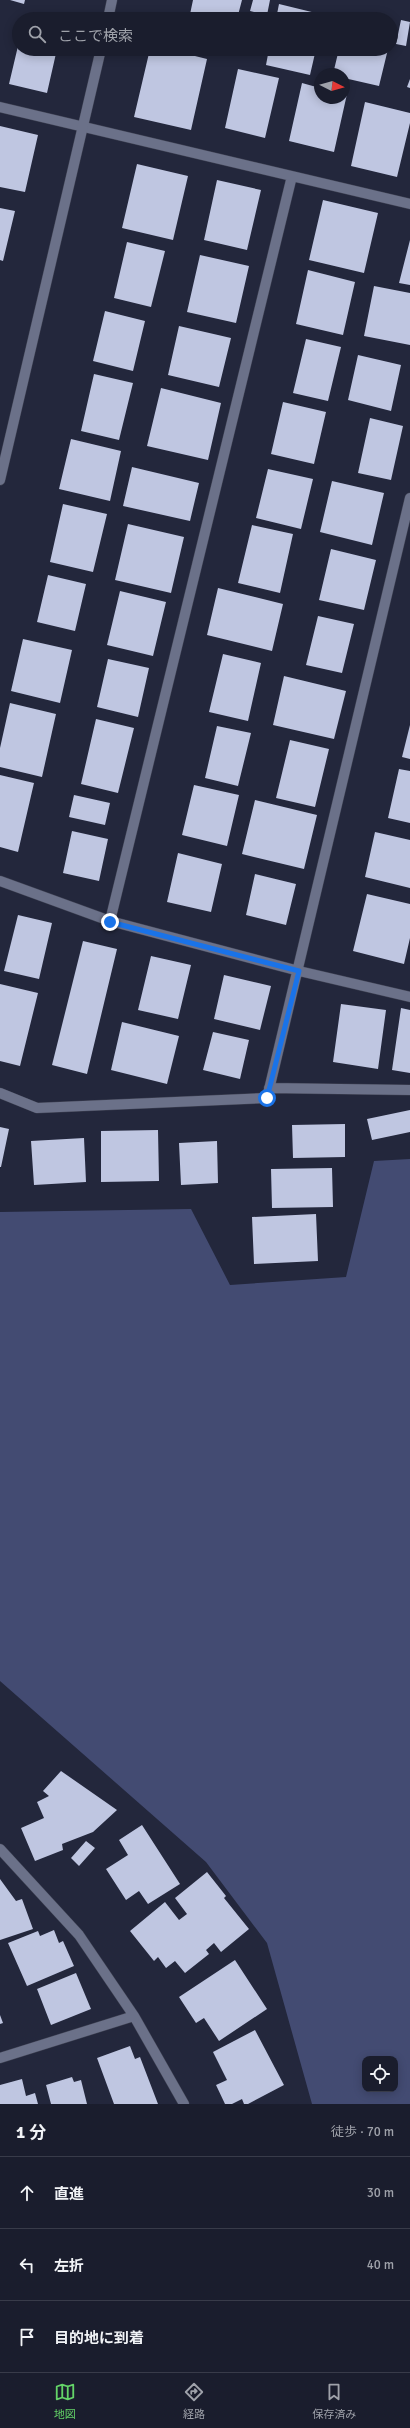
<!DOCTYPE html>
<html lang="ja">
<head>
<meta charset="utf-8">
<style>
  :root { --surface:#1a1d2d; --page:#232635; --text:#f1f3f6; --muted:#9fa2aa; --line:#383b49; --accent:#64d468 }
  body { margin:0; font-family:Signika,"Noto Sans JP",sans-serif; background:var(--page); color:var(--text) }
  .controls { position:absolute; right:12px; bottom:12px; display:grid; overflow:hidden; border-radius:8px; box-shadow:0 2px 10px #0003 }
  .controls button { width:36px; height:36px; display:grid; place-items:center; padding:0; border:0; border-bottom:1px solid var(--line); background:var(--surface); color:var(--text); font:20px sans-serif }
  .compass { position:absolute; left:314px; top:68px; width:36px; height:36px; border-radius:50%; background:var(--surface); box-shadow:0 2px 10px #0003; rotate:96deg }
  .stop { position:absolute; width:12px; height:12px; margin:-9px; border:3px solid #1a73e8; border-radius:50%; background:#fff }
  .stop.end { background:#1a73e8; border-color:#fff; box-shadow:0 1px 4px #0008 }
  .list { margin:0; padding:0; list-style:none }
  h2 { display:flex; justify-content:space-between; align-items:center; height:52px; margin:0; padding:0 16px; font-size:17px }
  h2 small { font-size:13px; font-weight:400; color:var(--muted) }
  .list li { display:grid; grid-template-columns:26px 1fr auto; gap:12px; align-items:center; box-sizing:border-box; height:72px; padding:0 16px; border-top:1px solid var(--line) }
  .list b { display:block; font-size:15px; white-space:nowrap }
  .list em { font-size:13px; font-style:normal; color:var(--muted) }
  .icon { flex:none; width:22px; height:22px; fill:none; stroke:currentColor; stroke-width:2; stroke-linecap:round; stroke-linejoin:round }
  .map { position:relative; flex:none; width:410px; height:2104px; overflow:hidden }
  .search { position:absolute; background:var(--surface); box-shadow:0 2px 10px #0003; left:12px; right:12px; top:12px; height:44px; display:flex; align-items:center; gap:10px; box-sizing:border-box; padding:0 14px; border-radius:22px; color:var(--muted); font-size:15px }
  .sheet { height:268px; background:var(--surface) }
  nav { display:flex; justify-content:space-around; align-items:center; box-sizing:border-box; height:56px; border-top:1px solid var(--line); background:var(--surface); font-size:11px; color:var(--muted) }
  nav a { display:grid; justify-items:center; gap:2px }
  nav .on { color:var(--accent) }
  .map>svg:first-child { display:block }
  .forest { fill:#434b72; fill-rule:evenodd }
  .building { fill:#bfc6e1 }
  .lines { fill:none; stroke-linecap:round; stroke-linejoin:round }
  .minor-casing { stroke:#3f4253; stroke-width:11 }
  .tertiary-casing { stroke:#3f4253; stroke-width:11 }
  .minor { stroke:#6b7189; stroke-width:10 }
  .tertiary { stroke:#6b7189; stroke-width:10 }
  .route { stroke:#1a73e8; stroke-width:5 }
</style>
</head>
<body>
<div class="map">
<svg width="410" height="2104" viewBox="0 0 410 2104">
  <rect width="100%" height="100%" fill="#23273c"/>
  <path class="forest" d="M410,1159V2104H312L267,1943L206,1862L0,1681V1212L191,1209L230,1285L346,1277L374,1161ZM365,2059H395V2089H365Z"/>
  <path class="building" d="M10,0H25L24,4Z
    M193,0H242L237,19H189Z
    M253,0H270L267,15L250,11Z
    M279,4L324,15L323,19H276Z
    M401,20L410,22L406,46L396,44Z
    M18,46L19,49H57L47,93L9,84Z
    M150,49H167L207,59L191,130L134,117Z
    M269,49H316L310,75L266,65Z
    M339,49H388L379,86L344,78V74H333Z
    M238,69L279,78L265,138L225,128Z
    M410,79V88L407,87Z
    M302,83L320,88V98H344V93L347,94L334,152L289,141Z
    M365,102L410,113V123L397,177L351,166Z
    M0,126L38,135L25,192L0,187Z
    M137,164L188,176L173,240L122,228Z
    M217,180L261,190L247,250L204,240Z
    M323,200L378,213L364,273L309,260Z
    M0,208L15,211L3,261L0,260Z
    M410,240V285L399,283Z
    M127,242L165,251L151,307L114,298Z
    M200,255L249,266L236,323L187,312Z
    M308,270L355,282L343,335L296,324Z
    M374,286L410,293V345L364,336Z
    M105,311L145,321L133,371L93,361Z
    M179,326L231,338L219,387L168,375Z
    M306,339L341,347L328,401L293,393Z
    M358,355L401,365L391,411L348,400Z
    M94,374L133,383L119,440L81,431Z
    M161,388L221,403L208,460L147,446Z
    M283,402L326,412L314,464L271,454Z
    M370,418L403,426L391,480L358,473Z
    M71,439L121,451L110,501L59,489Z
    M132,467L199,483L190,521L123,506Z
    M268,469L313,479L301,529L256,518Z
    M332,481L384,493L372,545L320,532Z
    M63,504L107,514L93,572L50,562Z
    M128,524L184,537L171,593L115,580Z
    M252,525L293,534L280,593L238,583Z
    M331,549L376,560L364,610L319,600Z
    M48,575L86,584L75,631L37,622Z
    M218,588L283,604L272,651L207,635Z
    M120,591L166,602L153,656L107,645Z
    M318,616L354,624L342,673L306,665Z
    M23,639L72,650L60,703L11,691Z
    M223,654L261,663L248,721L209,712Z
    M108,659L149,668L138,717L97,707Z
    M284,676L346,691L334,739L273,725Z
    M10,703L56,714L42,777L0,767V748Z
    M96,719L134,728L118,793L81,784Z
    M410,725V759L402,757Z
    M217,726L251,733L238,786L205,778Z
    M290,740L329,749L315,807L276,798Z
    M399,769L410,771V823L388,818Z
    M0,775L34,783L18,852L0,847Z
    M194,785L239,795L227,846L182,835Z
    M74,795L110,803L105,825L69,817Z
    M255,800L317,815L304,869L242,854Z
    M72,831L108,839L99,881L63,873Z
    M375,832L410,840V888L365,877Z
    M178,853L222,864L211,912L167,902Z
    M255,874L296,884L286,925L246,915Z
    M367,894L410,904V938L404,964L353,951Z
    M18,915L52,923L39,979L4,971Z
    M83,941L117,949L87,1074L52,1065Z
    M151,956L191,965L178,1019L138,1010Z
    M224,975L271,986L260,1030L214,1019Z
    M0,984L38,993L20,1066L0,1061Z
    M341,1004L386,1010L378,1069L333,1062Z
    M401,1008L410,1010V1073L392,1070Z
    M122,1022L179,1036L167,1084L111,1070Z
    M213,1032L249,1040L240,1079L203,1070Z
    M410,1110V1132L372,1140L367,1119Z
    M345,1124V1157L293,1158L292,1125Z
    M0,1127L9,1129L1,1167H0Z
    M158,1130L159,1181L101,1182V1131Z
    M84,1138L86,1182L34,1185L31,1141Z
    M217,1141L218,1183L181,1185L179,1143Z
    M332,1168L333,1207L272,1208L271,1169Z
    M316,1214L318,1261L254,1264L252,1217Z
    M61,1771L117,1810L93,1832L62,1844L63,1850L35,1861L21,1828L44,1818L37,1802L49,1796L43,1791Z
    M142,1825L180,1884L148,1904L139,1891L126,1900L106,1869L128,1855L119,1840Z
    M86,1841L95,1848L79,1866L71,1858Z
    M207,1872L226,1896L224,1898L249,1929L221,1952L214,1943L206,1950L209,1954L185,1973L175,1961L166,1968L158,1957L154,1961L130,1931L165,1902L179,1920L187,1914L175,1898Z
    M0,1879L16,1901L22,1899L33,1929L0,1940Z
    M54,1930L59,1943L63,1941L74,1966L27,1986L8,1943L38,1931L40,1936Z
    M235,1960L267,2009L219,2041L204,2018L196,2023L179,1997Z
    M76,1973L91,2009L51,2025L37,1989Z
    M0,2015L3,2023L0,2024Z
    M255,2030L284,2085L248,2104H244L242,2099L232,2104H225L216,2085L227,2080L213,2052Z
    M130,2046L135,2059L140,2057L158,2104H114L97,2058Z
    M72,2077L74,2082L81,2080L87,2104H51L46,2085Z
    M22,2079L26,2096L35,2093L38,2104H0V2085Z"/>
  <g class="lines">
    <defs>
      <path id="minor" d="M0,107L410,204
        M0,881L110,921L299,971L410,997
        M110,921L292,176
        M269,1088L410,1090
        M0,1093L37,1108L267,1098L410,498
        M0,1849L79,1935L134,2016L184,2104
        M0,2058L134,2016"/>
      <path id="tertiary" d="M108,19L112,0
        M0,480L101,49"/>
    </defs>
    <use href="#minor" class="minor-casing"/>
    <use href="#tertiary" class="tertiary-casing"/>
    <use href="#minor" class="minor"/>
    <use href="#tertiary" class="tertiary"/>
  </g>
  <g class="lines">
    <path class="route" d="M110,922L299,971L267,1098"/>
  </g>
</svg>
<div class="controls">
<button><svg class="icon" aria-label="locate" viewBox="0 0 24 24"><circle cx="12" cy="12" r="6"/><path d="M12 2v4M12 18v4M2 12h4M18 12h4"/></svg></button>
</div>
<svg class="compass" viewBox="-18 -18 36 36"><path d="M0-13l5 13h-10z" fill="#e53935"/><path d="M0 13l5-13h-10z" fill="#9fa2aa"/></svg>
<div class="stop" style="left:267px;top:1098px"></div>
<div class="stop end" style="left:110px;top:922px"></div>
<div class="search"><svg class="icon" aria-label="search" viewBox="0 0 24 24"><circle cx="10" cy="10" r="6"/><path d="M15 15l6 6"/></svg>ここで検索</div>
</div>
<section class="sheet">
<h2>1 分<small>徒歩 · 70 m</small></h2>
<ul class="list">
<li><svg class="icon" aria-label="ahead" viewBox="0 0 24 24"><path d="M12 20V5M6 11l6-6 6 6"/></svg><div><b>直進</b></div><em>30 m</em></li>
<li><svg class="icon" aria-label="left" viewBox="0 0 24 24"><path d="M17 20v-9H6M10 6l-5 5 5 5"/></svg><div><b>左折</b></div><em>40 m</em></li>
<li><svg class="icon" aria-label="arrive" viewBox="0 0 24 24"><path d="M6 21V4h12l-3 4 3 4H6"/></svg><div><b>目的地に到着</b></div></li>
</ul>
</section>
<nav>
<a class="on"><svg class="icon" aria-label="map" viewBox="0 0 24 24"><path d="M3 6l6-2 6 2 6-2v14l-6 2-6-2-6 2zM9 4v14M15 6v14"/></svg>地図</a>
<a><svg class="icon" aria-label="directions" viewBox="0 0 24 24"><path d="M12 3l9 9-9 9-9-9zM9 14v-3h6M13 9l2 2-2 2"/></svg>経路</a>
<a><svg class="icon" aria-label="saved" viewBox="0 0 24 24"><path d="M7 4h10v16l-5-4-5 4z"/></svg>保存済み</a>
</nav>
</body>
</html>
